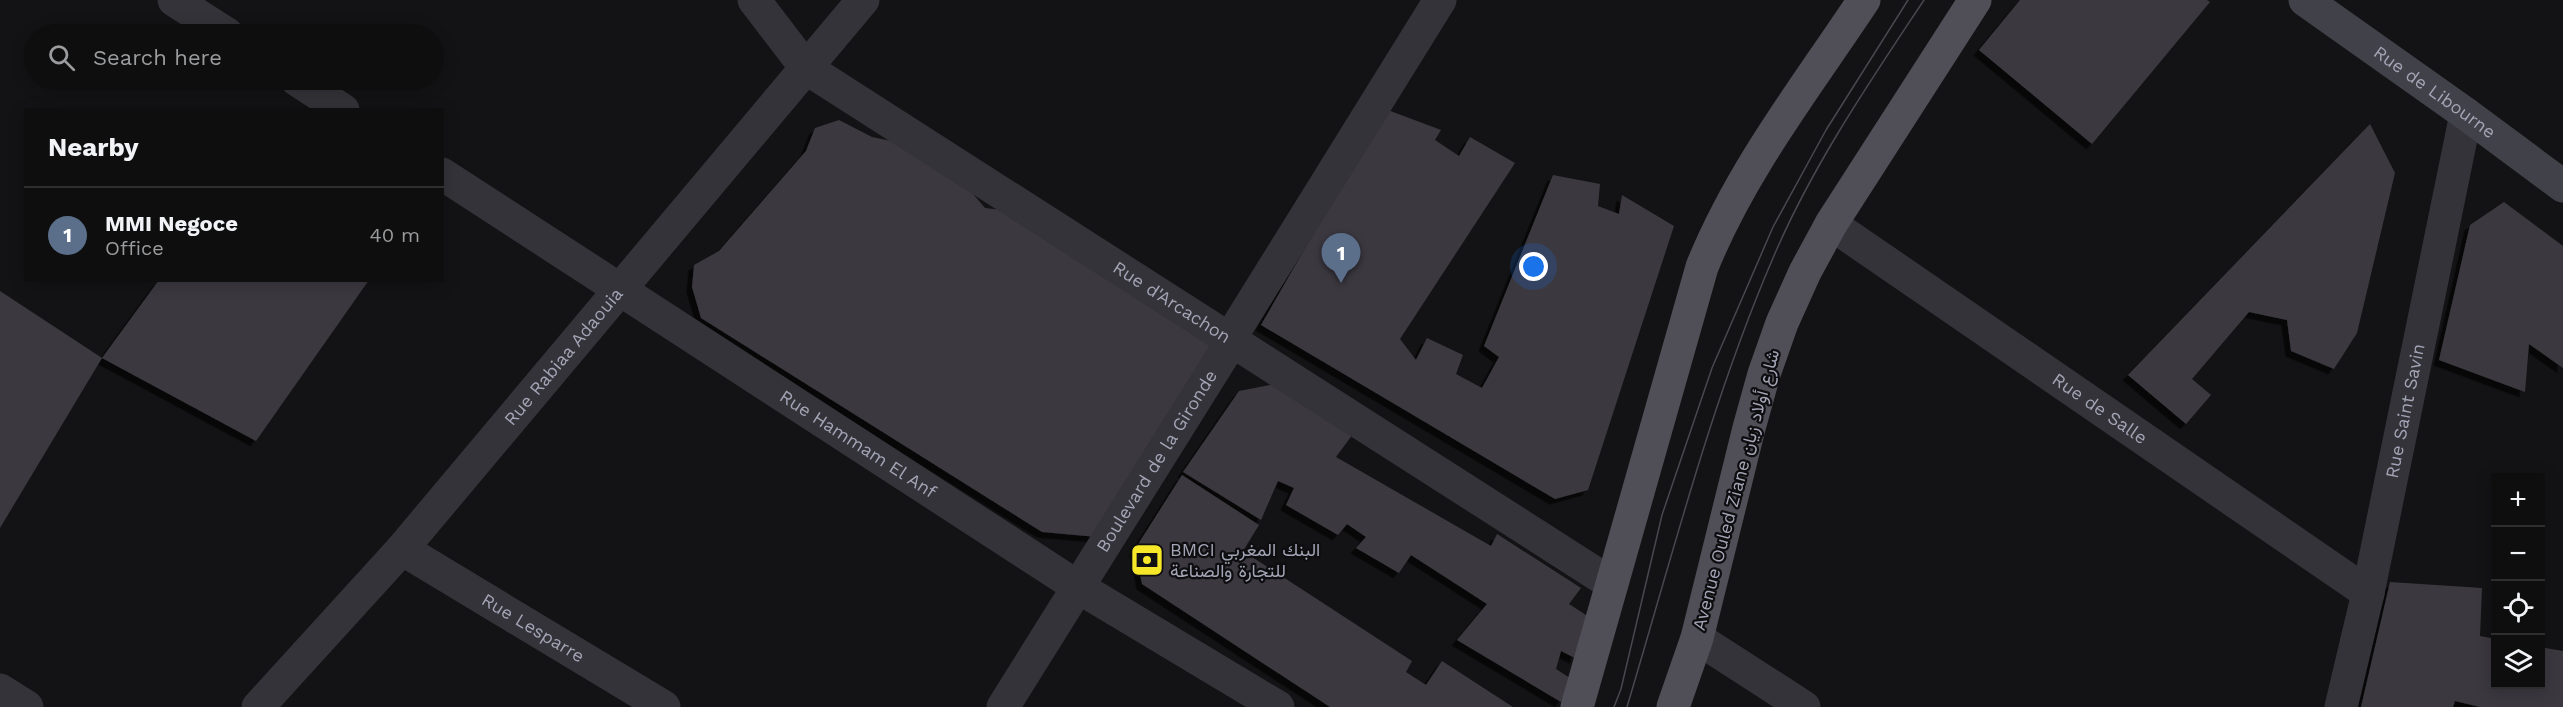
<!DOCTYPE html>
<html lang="en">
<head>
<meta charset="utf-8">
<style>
  :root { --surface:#0e0e0f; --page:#171718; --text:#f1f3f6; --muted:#9b9c9e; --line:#2e2e2f; --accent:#f6e828 }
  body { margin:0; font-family:"Work Sans",Vazirmatn,sans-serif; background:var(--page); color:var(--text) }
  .controls { position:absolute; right:18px; bottom:18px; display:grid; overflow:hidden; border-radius:0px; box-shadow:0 3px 15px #0003 }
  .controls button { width:54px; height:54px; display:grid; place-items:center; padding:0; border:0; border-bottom:2px solid var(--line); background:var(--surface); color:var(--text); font:30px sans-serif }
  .you { position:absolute; left:1534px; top:267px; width:21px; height:21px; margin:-15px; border:4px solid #fff; border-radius:50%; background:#1a73e8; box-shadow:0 0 0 9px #1a73e833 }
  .badge { display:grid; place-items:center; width:39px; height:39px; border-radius:50%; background:var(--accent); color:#fff; font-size:20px; font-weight:700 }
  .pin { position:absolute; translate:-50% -50px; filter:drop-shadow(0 2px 3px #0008) }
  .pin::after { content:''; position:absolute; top:32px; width:21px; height:18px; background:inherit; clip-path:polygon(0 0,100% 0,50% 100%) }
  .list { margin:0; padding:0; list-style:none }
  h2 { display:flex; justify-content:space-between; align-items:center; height:78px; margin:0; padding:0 24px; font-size:26px }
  h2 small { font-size:20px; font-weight:400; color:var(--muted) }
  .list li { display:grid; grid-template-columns:39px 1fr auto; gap:18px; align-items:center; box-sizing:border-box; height:96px; padding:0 24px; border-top:2px solid var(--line) }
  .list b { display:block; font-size:22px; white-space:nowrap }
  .list p { margin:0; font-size:20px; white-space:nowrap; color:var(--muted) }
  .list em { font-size:20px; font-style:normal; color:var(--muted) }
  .icon { flex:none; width:33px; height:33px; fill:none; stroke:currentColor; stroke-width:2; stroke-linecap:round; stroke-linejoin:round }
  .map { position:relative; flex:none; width:2563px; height:707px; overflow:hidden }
  .search { position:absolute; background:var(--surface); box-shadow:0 3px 15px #0003; left:24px; top:24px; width:420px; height:66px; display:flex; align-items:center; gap:15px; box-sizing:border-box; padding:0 21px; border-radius:33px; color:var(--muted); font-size:22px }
  .panel { position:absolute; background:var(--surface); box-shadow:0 3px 15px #0003; left:24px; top:108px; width:420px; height:174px; border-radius:0px }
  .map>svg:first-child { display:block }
  .building { fill:#3a393f; filter:url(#shadow) }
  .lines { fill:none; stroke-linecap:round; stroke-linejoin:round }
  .minor { stroke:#343339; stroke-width:33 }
  .secondary { stroke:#414149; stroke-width:33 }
  .primary { stroke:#504f58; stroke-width:33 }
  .tram { stroke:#484850; stroke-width:1.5 }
  .labels { text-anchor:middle; stroke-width:4.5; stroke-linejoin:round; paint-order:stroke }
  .street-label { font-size:18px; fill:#a3a4b5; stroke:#0e0d0f }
  .poi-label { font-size:18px; fill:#a3a4b5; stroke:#0e0d0f; text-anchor:start }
</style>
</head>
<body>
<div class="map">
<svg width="2563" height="707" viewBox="0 0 2563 707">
  <defs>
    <filter id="shadow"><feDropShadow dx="-5.5" dy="5.5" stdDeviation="0" flood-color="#0009"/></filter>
  </defs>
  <rect width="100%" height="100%" fill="#131214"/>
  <path class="building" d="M2020,0H2207L2210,2L2092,144L1979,50Z
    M1385,109L1441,130L1435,140L1459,156L1470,137L1515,163L1400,339L1416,360L1427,338L1463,355L1456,374L1482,388L1499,357L1484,346L1553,175L1600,184L1598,206L1619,214L1622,195L1674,226L1588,490L1555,499L1261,325Z
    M839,120L872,137L906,144L973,194L985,208L1002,210L1225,352L1108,538L1042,532L701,318L692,287L694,265L719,251L806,151L815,128Z
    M2370,124L2395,173L2357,333L2334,369L2291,351L2287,320L2249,312L2192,379L2211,395L2186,424L2128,375Z
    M2504,202L2563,246V368L2529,344L2525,392L2439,360L2470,225Z
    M159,280H369L256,441L102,358Z
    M0,291L102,358L0,528Z
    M1280,383L1353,434L1336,457L1491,546L1497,534L1581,588L1569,604L1589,617L1575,658L1561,651L1556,669L1573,680L1561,702L1457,640L1487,604L1411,555L1399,573L1356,548L1366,537L1347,524L1338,535L1286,505L1294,488L1278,481L1261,520L1183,472L1239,391Z
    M1182,475L1259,525L1243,551L1412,661L1406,672L1426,685L1442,661L1513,707H1330L1142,584L1135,549Z
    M2390,582L2482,588L2480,636L2496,639V684H2540V647L2563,651V707H2480L2455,701L2453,707H2361Z"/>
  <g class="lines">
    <g class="minor">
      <path d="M174,0L227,34"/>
      <path id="s1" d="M754,0L806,68L1612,584"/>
      <path d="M297,80L343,110"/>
      <path id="s2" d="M442,174L1078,587L1278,707"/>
      <path id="s3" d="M1831,224L2368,593"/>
      <path id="s4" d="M402,549L664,707"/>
      <path d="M1697,638L1804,707"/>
      <path d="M0,690L27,707"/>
      <path id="s5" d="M258,707L402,549L863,0"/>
      <path id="s6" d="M1003,707L1225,352L1229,340L1440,0"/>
      <path id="s7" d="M2341,707L2368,593L2466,114"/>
    </g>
    <path class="secondary" id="s8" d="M2305,0L2466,114L2563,186"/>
    <path class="primary" d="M1577,707L1702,267C1741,170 1807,86 1864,0
      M1673,707L1697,638L1749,428L1764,374L1782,323L1805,272L1831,224L1975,0"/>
    <path class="tram" d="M1614,707L1621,689L1662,515L1712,368L1773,227L1826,130L1908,0
      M1627,707C1672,557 1711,402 1773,258C1812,166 1869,83 1924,0"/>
  </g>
  <defs>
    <symbol id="bank-square" viewBox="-11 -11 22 22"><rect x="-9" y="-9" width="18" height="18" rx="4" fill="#f6e828" stroke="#0e0d0f"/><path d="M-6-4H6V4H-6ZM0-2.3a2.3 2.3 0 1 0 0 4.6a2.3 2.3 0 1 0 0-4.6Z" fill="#111"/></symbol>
  </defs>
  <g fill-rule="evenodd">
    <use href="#bank-square" x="1128" y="541" width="38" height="38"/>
  </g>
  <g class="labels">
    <g class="street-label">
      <text dy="6" stroke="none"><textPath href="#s8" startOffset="159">Rue de Libourne</textPath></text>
      <text dy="6" stroke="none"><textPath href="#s1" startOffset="520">Rue d'Arcachon</textPath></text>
      <text dy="6" stroke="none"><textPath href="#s5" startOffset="465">Rue Rabiaa Adaouia</textPath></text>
      <text dy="6" stroke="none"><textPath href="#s3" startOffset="326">Rue de Salle</textPath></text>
      <text dy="6" stroke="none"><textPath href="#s7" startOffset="303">Rue Saint Savin</textPath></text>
      <text dy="6" stroke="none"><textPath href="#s2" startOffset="496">Rue Hammam El Anf</textPath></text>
      <text dy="6" stroke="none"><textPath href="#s6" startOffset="290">Boulevard de la Gironde</textPath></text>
      <text transform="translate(1736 490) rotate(-75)" y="6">Avenue Ouled Ziane شارع أولاد زيان</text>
      <text dy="6" stroke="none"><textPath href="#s4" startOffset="153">Rue Lesparre</textPath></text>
    </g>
    <g class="poi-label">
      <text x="1170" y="556">BMCI البنك المغربي<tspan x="1170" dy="21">للتجارة والصناعة</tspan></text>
    </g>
  </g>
</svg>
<div class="controls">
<button>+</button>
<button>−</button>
<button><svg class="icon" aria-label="locate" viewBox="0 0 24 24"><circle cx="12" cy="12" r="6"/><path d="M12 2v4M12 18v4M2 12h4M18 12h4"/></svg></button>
<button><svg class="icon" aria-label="layers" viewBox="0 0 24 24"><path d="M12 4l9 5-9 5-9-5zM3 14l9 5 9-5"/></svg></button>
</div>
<div class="you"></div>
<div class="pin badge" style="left:1341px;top:283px;background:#5c6f8a">1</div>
<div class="search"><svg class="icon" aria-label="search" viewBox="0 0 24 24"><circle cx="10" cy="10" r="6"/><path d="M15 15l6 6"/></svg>Search here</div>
<section class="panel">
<h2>Nearby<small></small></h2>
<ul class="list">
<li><span class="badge" style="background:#5c6f8a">1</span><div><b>MMI Negoce</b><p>Office</p></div><em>40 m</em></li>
</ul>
</section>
</div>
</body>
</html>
